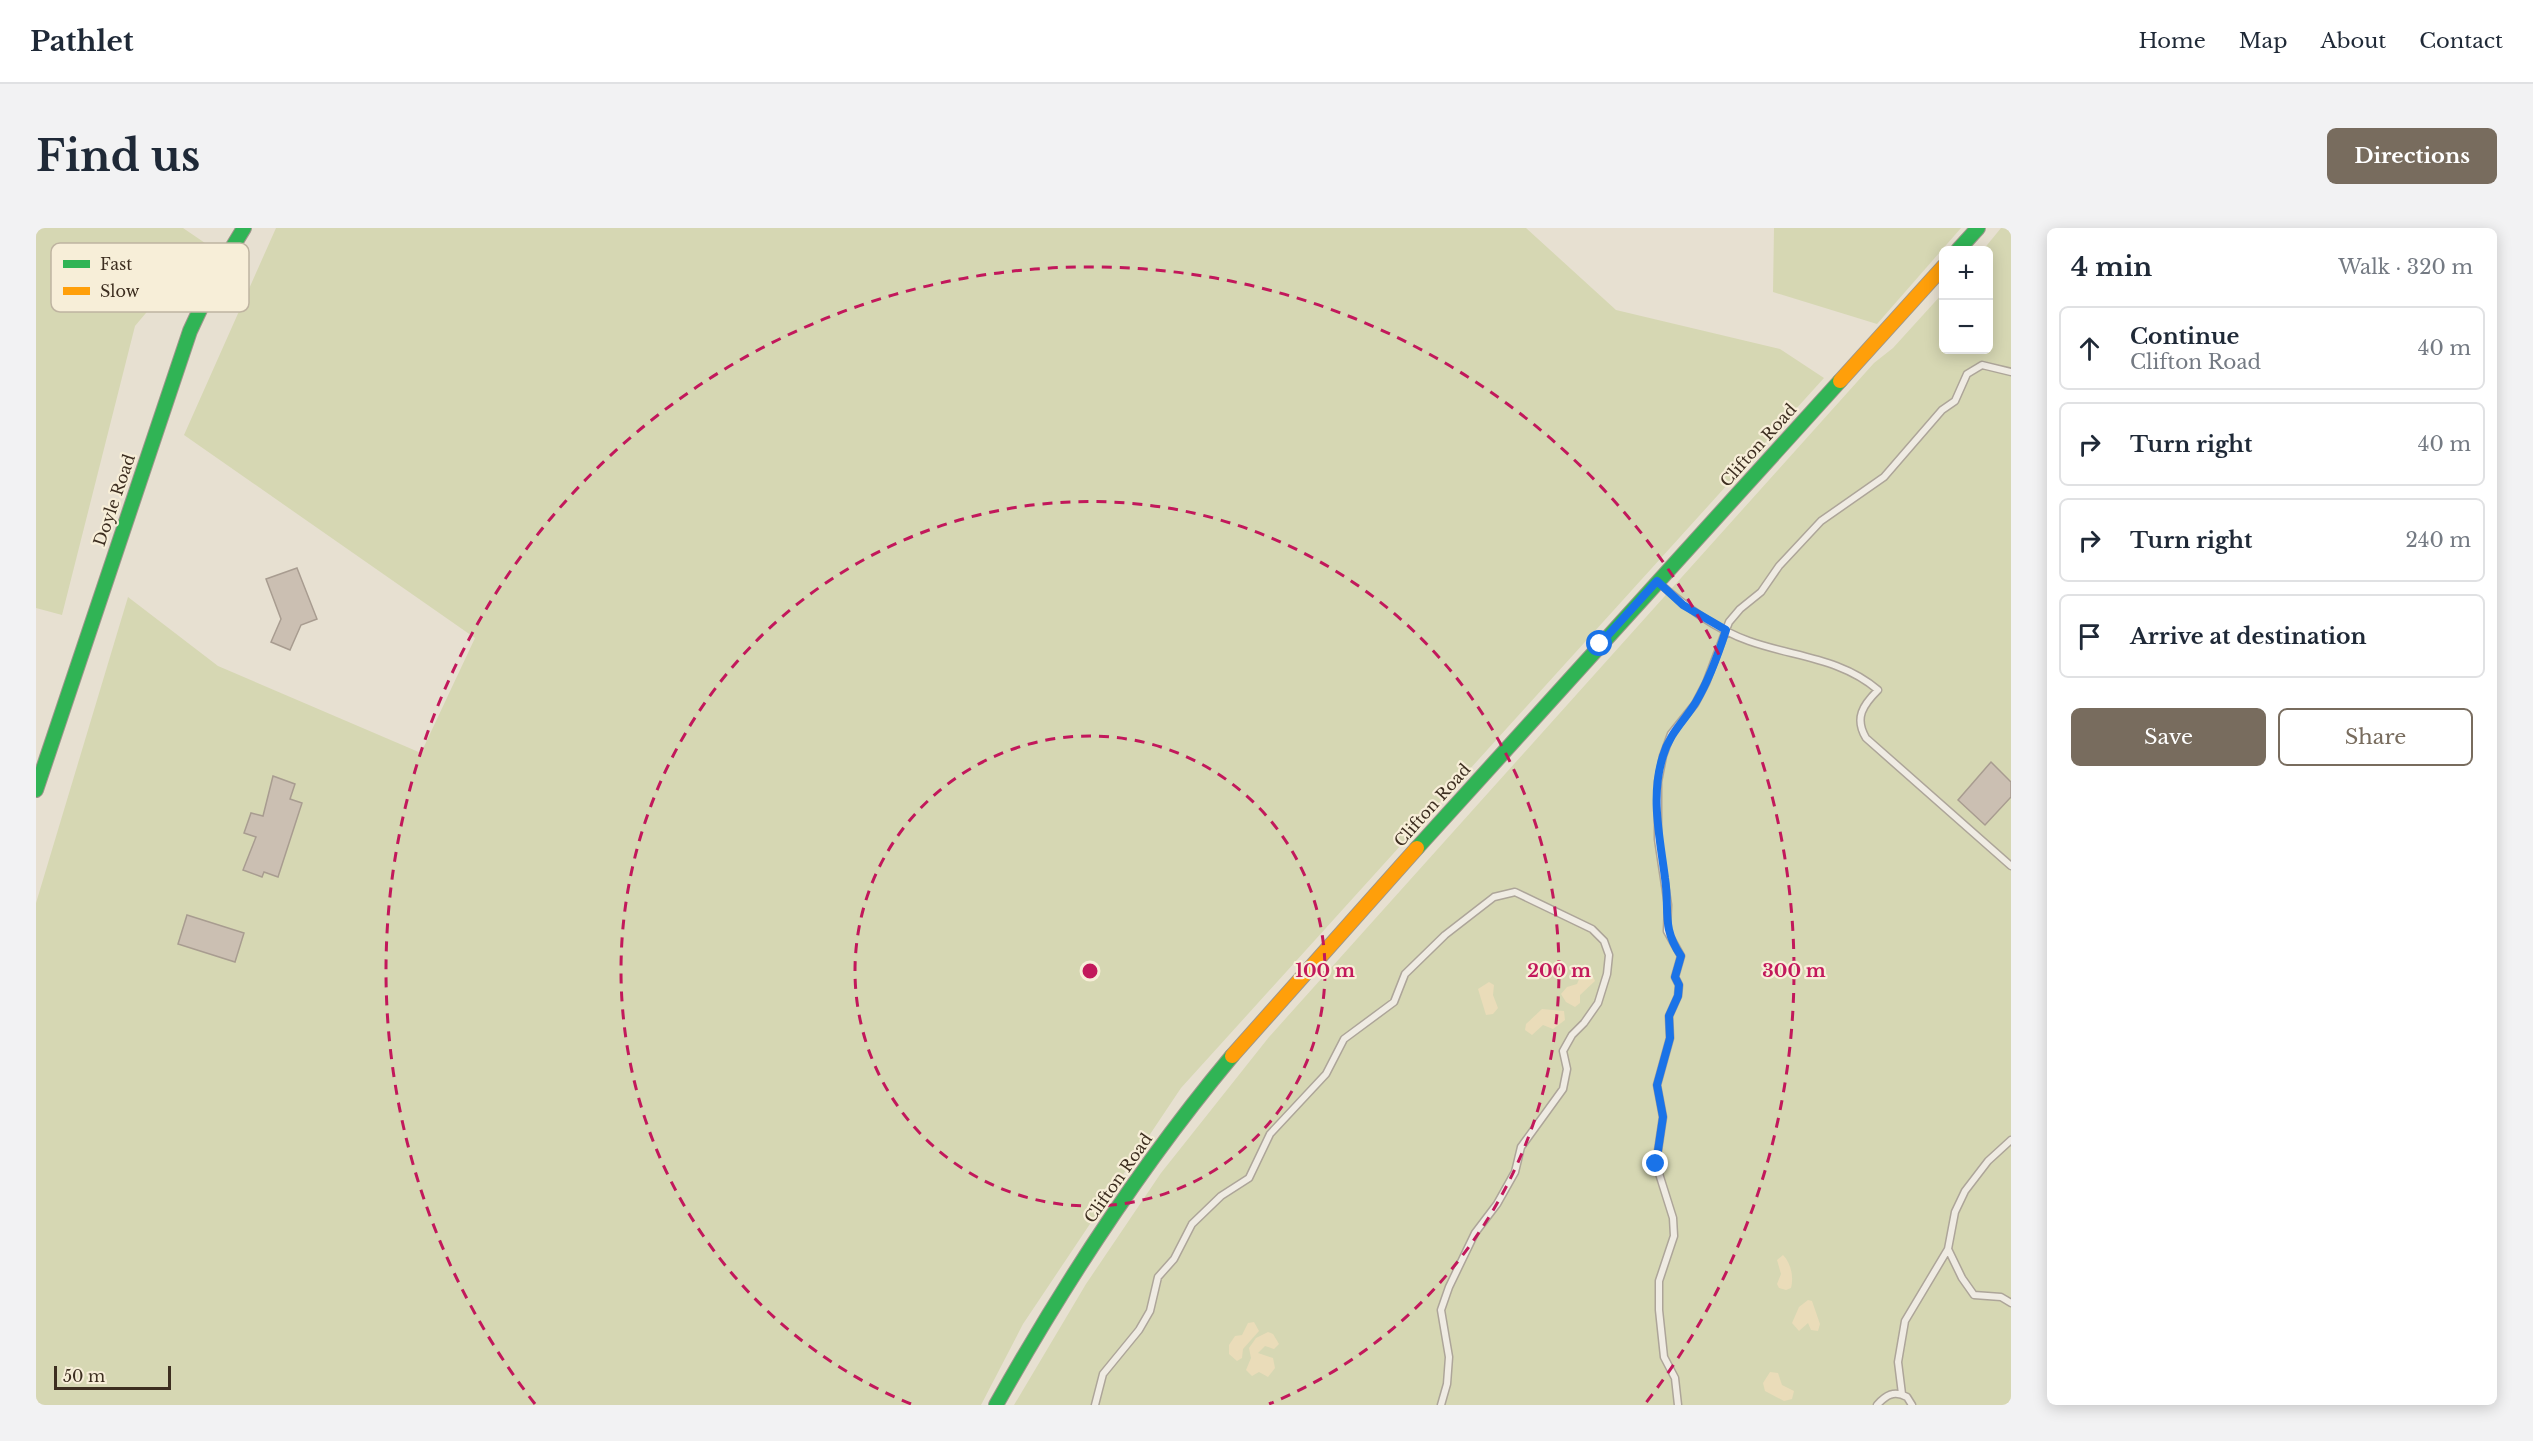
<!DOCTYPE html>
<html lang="en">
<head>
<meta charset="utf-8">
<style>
  :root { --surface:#fff; --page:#f2f2f3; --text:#1f2937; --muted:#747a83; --line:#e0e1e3; --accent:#786c5e }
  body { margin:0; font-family:"Libre Baskerville",serif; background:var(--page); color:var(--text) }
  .controls { position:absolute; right:18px; top:18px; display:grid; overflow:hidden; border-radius:9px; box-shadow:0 3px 15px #0003 }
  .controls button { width:54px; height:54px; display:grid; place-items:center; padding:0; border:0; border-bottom:2px solid var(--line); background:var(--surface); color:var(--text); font:30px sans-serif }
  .scale { position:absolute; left:18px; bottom:15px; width:117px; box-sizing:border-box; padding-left:6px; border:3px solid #3d2e20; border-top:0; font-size:16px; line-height:21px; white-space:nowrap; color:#3d2e20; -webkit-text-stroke:4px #f7eed8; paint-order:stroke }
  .stop { position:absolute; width:18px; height:18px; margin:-14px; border:4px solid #1a73e8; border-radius:50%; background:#fff }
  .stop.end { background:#1a73e8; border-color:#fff; box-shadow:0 2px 6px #0008 }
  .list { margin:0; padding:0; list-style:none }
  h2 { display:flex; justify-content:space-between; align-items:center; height:78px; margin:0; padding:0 24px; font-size:26px }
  h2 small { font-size:20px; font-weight:400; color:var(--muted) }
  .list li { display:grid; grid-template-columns:39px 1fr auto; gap:18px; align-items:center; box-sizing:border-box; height:84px; margin:0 12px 12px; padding:0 12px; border:2px solid var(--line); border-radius:9px }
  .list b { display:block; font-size:22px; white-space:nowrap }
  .list p { margin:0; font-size:20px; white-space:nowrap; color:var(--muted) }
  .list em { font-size:20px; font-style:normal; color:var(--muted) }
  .actions { display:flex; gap:12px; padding:18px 24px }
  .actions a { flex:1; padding:14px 0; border:2px solid var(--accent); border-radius:9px; text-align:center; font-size:21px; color:var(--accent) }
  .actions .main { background:var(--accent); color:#fff }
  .icon { flex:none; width:33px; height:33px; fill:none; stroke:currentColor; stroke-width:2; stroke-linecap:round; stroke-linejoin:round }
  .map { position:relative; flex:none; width:1975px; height:1177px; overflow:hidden; border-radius:9px }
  header { display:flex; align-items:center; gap:36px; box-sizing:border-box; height:84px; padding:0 30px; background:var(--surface); border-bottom:2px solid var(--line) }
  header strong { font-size:28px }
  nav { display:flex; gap:33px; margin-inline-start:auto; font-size:21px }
  .intro { display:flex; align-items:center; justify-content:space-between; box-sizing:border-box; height:144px; padding:0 36px }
  h1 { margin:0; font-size:42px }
  .button { padding:15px 27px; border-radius:9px; background:var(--accent); color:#fff; font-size:21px; font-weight:700 }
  main { display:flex; gap:36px; padding:0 36px }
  aside { flex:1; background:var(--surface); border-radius:9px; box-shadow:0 3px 15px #0003 }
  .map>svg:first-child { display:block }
  .green { fill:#d6d7b3 }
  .sand { fill:#eadcb9 }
  .building { fill:#cbbfb2; stroke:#a89c90; stroke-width:1.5 }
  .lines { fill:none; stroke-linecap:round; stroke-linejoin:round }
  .lane-casing { stroke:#ada599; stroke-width:9 }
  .fast-casing { stroke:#9c958a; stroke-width:16 }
  .slow-casing { stroke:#9c958a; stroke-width:16 }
  .lane { stroke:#efebe3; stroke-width:6 }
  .fast { stroke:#30b455; stroke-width:14 }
  .slow { stroke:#ff9f0a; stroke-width:14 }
  .route { stroke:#1a73e8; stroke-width:8 }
  .ring { fill:none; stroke:#c2185b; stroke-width:3; stroke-dasharray:10 8 }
  .labels { text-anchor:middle; stroke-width:4.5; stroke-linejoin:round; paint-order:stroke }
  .street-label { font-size:16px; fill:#3d2e20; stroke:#f7eed8 }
  .key { fill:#f7eed8; stroke:#bfb4a1; stroke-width:1.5 }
  .key-label { font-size:16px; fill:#3d2e20 }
  .centre { fill:#c2185b; stroke:#f7eed8; stroke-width:3 }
  .ring-label { font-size:18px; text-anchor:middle; font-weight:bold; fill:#c2185b; stroke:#f7eed8; stroke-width:4.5; stroke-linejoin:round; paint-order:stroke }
</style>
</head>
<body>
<header>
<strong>Pathlet</strong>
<nav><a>Home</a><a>Map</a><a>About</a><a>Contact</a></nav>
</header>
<div class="intro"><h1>Find us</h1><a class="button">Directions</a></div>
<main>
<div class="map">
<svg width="1975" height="1177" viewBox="0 0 1975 1177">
  <rect width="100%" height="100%" fill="#e7e0d1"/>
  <path class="green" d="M0,0H147L169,15L99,98L26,387L0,380Z
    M240,0H1490L1580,82L1744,121L1788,150L1145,860L987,1096L945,1177H0V675L92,369L182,438L385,525L439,410L148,207Z
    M1738,0H1925L1841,96L1737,64Z
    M1965,0H1975V1177H978L1050,1056L1125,945L1233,809L1838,135L1857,120L1907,65L1908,122H1952V22H1947Z"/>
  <path class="sand" d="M1547,742L1556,746L1559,753L1544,767V775L1539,779L1530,774L1525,766L1531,759L1541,756Z
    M1453,754L1458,757L1457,767L1462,780L1457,786L1450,787L1442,761Z
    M1506,781L1528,783L1529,792L1517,801L1507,797L1496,807L1489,802L1490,796Z
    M1747,1027C1755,1035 1758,1049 1755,1060L1750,1062L1743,1060L1741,1056L1745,1046L1741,1032Z
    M1772,1072L1776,1073L1784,1096L1782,1103L1775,1102L1772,1095L1763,1103L1756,1095L1763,1079Z
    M1218,1094L1223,1103L1207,1121L1206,1130L1201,1133L1193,1126V1117L1199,1108L1206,1107L1212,1095Z
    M1232,1104L1237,1106L1243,1116L1238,1121L1229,1118L1222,1125L1237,1130L1239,1140L1232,1149L1223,1144L1216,1148L1210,1142L1215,1130L1213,1120L1220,1110Z
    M1734,1144L1742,1145L1746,1157L1758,1163L1756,1171L1748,1173L1729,1163L1727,1155Z"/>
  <path class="building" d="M261,340L281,391L265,397L254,422L235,414L245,391L230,351Z
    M1955,534L1975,554V569L1949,597L1922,572Z
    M237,548L259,556L254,571L266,575L242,649L228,644L226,649L207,642L220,609L208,605L215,585L227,588Z
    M151,687L208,705L199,734L142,716Z"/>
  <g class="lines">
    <defs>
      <path id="lane" d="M1623,355C1650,379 1679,401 1713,413C1758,429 1805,430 1842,462C1827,477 1818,490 1830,510L1975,638
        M1912,1021L1926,1050L1938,1067L1965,1069L1975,1075
        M1866,1166L1862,1134L1869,1093L1912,1021L1919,984L1929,963L1952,933L1975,912
        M1059,1177L1067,1146L1103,1102L1114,1083L1122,1049L1138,1031L1156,996L1185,968L1213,950L1234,906L1290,846L1308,811L1358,774L1369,746L1409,707L1458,669L1479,664L1556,701L1568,713L1573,727L1571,746L1562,775L1548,795L1536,807L1527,823L1531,841L1527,861L1485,919L1479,944L1461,976L1439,1005L1413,1059L1405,1082L1413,1129L1411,1156L1405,1177
        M1642,1177L1639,1150L1628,1129L1623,1082V1053L1638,1008L1637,990L1620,936L1627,889L1621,857L1634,810L1633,788L1642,768L1643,757L1639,749L1645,728L1631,703L1632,677L1622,611V554L1627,528L1635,506L1659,476L1670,455L1693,394L1704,381L1725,364L1743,338L1785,293L1848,249L1906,182L1919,173L1931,146L1946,137L1975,144
        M1841,1177C1850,1167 1858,1162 1871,1169L1876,1177"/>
      <path id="fast" d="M1922,22L1942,0
        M0,562L154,103L182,43L208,0
        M1381,620L1804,153
        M960,1177C1029,1054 1105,937 1196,828"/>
      <path id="slow" d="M1804,153L1908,38
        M1196,828L1381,620"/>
    </defs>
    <use href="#lane" class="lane-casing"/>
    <use href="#fast" class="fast-casing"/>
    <use href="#slow" class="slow-casing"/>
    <use href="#lane" class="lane"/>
    <use href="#fast" class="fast"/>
    <use href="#slow" class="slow"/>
  </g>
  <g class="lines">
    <path class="route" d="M1564,416L1621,353L1647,377L1690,402C1682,427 1673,452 1660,474C1649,492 1633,506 1627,528C1614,568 1624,610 1629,650C1634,682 1625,699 1645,728L1639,749L1643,757L1642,768L1633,788L1634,810L1621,857L1627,889L1620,936"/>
  </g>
  <g class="ring">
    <circle cx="1054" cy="743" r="235"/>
    <path d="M875 1176A469 469 0 1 1 1233 1176"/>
    <path d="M499 1176A704 704 0 1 1 1609 1176"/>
  </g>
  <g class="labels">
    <g class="street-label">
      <text transform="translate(1722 217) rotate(-48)" y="6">Clifton Road</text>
      <text transform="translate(78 272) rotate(-71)" y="6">Doyle Road</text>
      <text transform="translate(1396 577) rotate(-48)" y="6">Clifton Road</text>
      <text transform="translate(1082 950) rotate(-55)" y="6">Clifton Road</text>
    </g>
  </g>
  <rect x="15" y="15" width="198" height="69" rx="9" class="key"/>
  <rect x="27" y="32" width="27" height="8" fill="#30b455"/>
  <rect x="27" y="59" width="27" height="8" fill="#ff9f0a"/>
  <g class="key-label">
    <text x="64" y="42">Fast</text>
    <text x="64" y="69">Slow</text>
  </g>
  <circle cx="1054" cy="743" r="9" class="centre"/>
  <g class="ring-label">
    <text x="1289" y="749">100 m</text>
    <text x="1523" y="749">200 m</text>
    <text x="1758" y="749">300 m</text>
  </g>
</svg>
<div class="controls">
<button>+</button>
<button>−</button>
</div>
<div class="scale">50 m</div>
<div class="stop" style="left:1564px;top:416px"></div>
<div class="stop end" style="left:1620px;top:936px"></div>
</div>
<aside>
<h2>4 min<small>Walk · 320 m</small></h2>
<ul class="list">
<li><svg class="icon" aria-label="ahead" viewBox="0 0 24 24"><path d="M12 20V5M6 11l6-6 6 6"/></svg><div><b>Continue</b><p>Clifton Road</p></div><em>40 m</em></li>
<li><svg class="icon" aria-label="right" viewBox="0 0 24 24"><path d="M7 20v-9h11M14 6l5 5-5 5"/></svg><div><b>Turn right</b></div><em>40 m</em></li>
<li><svg class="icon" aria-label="right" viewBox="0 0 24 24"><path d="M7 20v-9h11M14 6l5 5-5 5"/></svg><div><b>Turn right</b></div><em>240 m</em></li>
<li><svg class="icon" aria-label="arrive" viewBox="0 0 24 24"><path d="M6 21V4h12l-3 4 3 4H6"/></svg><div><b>Arrive at destination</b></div></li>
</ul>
<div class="actions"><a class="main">Save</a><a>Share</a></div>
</aside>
</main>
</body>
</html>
